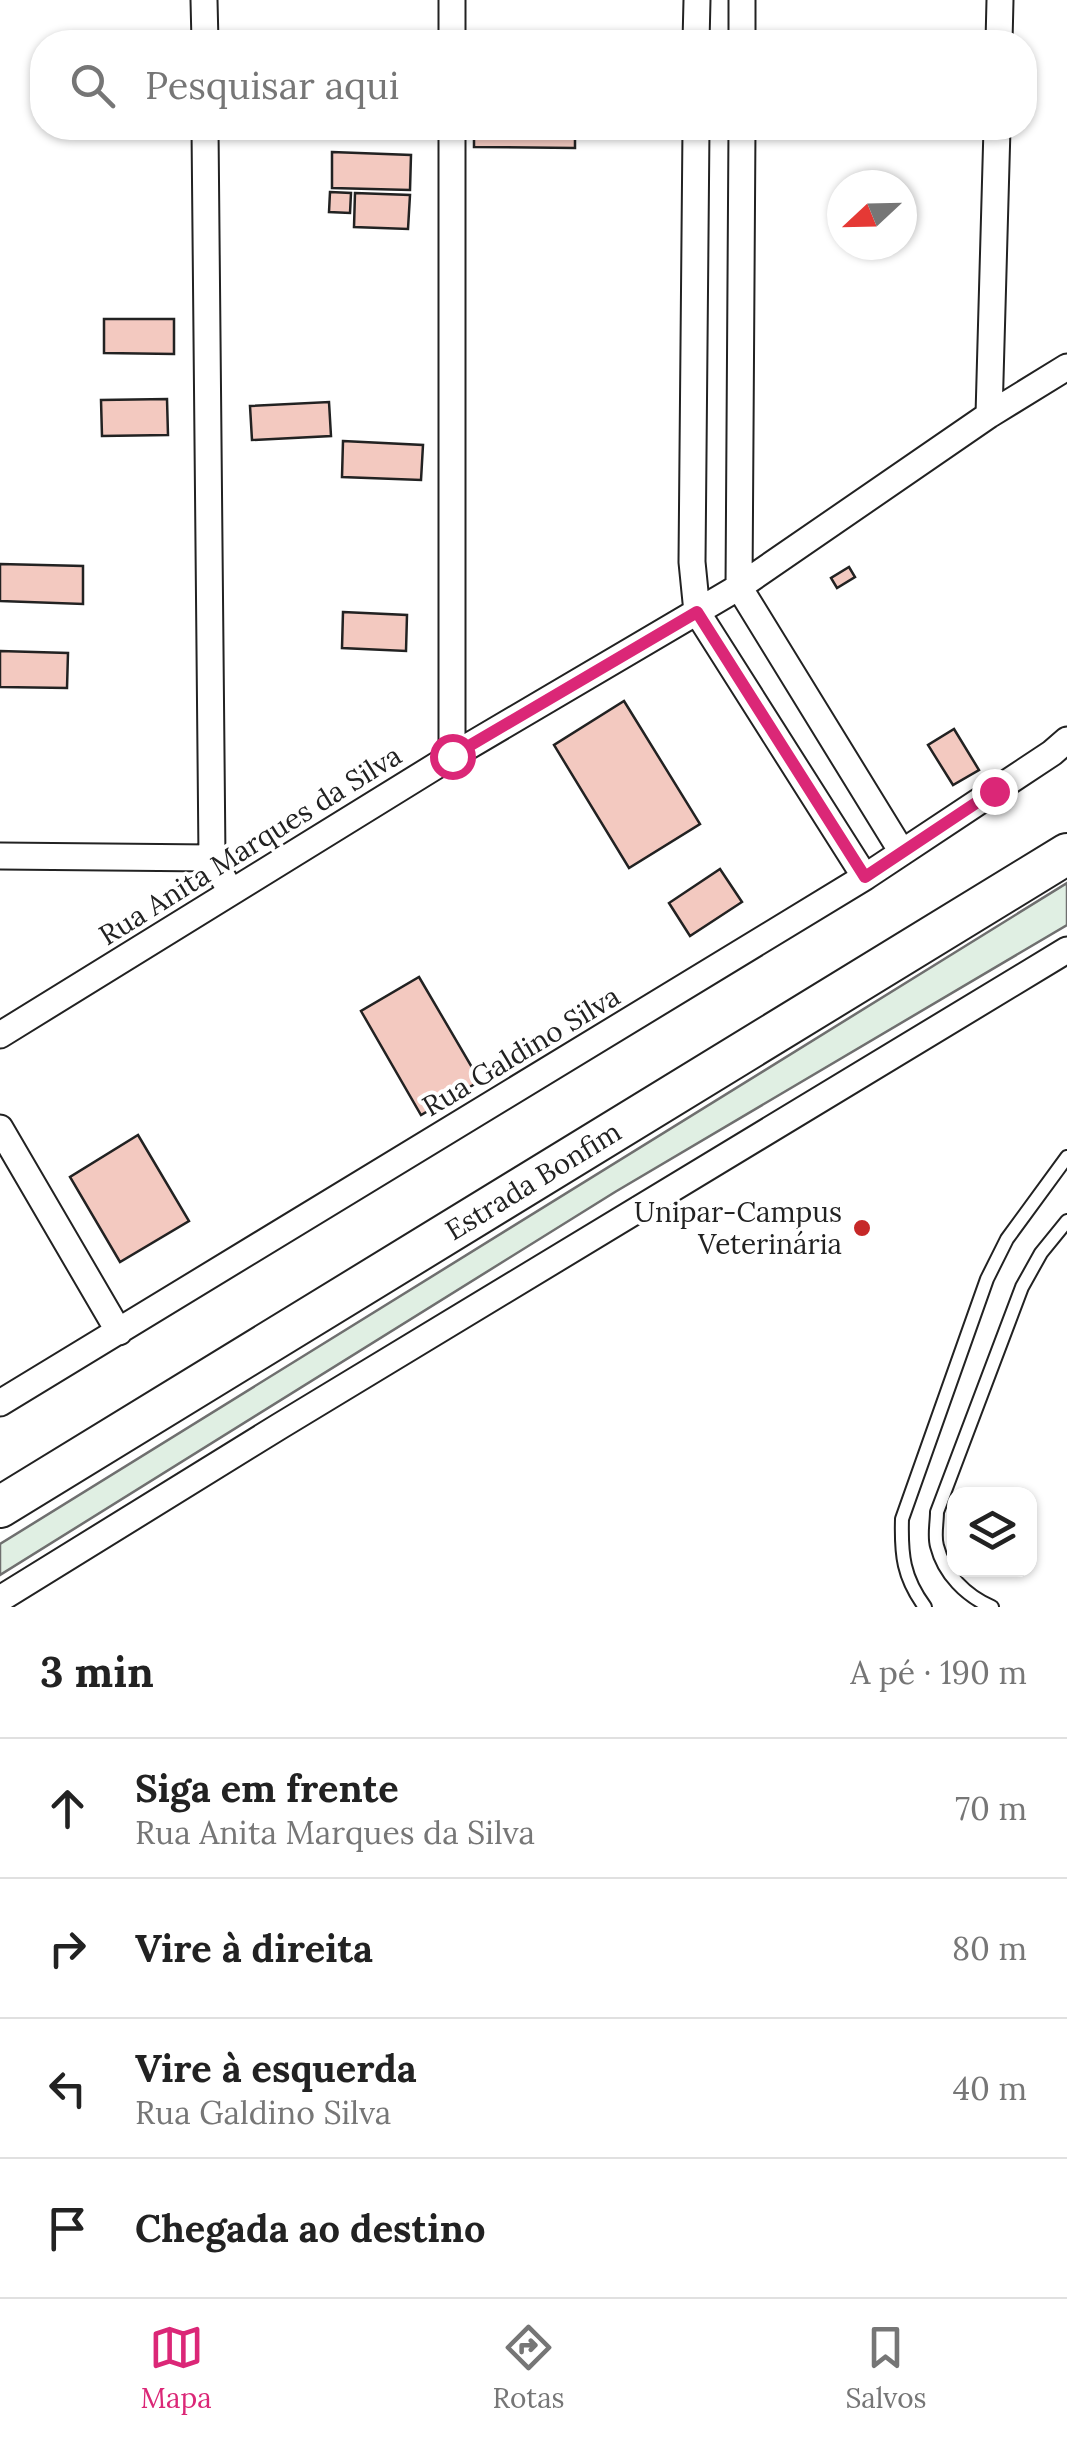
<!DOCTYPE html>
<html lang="pt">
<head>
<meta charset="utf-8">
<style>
  :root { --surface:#fff; --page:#f2f2f2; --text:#222; --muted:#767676; --line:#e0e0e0; --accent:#db2777 }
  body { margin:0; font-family:Lora,serif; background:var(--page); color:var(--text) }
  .controls { position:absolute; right:30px; bottom:30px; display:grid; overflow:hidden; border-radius:20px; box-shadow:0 2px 8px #0004 }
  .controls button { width:90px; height:90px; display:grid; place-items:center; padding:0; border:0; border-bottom:2px solid var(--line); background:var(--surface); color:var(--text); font:50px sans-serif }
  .compass { position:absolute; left:827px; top:170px; width:90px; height:90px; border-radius:50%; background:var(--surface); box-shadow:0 2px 8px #0004; rotate:248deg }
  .stop { position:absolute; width:30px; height:30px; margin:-22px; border:8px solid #db2777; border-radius:50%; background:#fff }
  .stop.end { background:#db2777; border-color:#fff; box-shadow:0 2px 10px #0008 }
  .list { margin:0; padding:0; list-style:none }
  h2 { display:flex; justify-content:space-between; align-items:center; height:130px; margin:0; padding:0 40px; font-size:42px }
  h2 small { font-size:32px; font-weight:400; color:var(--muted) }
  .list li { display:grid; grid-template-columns:65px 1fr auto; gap:30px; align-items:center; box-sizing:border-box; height:140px; padding:0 40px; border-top:2px solid var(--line) }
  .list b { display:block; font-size:38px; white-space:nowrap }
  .list p { margin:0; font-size:32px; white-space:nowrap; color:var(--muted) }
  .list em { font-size:32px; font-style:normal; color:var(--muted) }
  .icon { flex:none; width:55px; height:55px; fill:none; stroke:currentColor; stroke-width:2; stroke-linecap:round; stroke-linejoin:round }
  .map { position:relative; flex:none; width:1067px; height:1607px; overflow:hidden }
  .search { position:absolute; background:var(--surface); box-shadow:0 2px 8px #0004; left:30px; right:30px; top:30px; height:110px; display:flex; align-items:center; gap:25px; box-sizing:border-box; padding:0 35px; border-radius:40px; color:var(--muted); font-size:38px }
  .sheet { height:690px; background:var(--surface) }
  nav { display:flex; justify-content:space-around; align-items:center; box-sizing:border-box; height:140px; border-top:2px solid var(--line); background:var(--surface); font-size:28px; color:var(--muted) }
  nav a { display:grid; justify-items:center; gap:5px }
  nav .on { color:var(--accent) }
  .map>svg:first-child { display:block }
  .green { fill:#e0efe3; stroke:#6f6f6f; stroke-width:2.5 }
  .building { fill:#f3c9c0; stroke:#222; stroke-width:2.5 }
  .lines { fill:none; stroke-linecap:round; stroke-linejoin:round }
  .lane-casing { stroke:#222; stroke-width:16 }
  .street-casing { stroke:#222; stroke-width:29 }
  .primary-casing { stroke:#222; stroke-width:44 }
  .lane { stroke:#fff; stroke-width:12 }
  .street { stroke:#fff; stroke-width:25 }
  .primary { stroke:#fff; stroke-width:40 }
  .route { stroke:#db2777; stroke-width:12 }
  .poi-dot { fill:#c62828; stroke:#fff; stroke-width:4 }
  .labels { text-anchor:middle; stroke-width:8; stroke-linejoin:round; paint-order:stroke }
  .street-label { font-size:28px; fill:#222; stroke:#fff }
  .poi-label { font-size:28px; fill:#222; stroke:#fff; text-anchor:end }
</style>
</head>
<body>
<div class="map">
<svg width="1067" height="1607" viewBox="0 0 1067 1607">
  <rect width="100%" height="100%" fill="#fff"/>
  <path class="green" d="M1067,883V925L615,1192L0,1575V1544Z"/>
  <path class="building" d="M474,128H575V148L474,147Z
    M332,152L411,155L410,190L332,188Z
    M330,192L351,193L350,213L329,212Z
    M355,193L410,195L408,229L354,227Z
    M104,319H174V354L104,353Z
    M167,399L168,435L102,436L101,400Z
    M329,402L331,436L252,440L250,406Z
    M343,441L423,445L421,480L342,477Z
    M0,564L83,566V604L0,601Z
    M849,567L855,577L837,588L831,578Z
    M343,612L407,615L406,651L342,648Z
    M0,651L68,653L67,688L0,687Z
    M624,701L700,824L629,868L554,745Z
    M954,729L979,770L953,785L928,745Z
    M720,869L742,902L690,936L669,903Z
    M419,977L480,1081L421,1115L361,1011Z
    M138,1135L189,1221L120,1262L70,1177Z"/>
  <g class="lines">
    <defs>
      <path id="lane" d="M925,1607C903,1577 901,1555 902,1519L987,1279L1007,1239L1067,1157
        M992,1607C966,1596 944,1574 937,1546C934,1536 937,1523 937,1512L1022,1287L1041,1253L1067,1221"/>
      <path id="street" d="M204,0L205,42
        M452,0V42
        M696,42L697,0
        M742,42V0
        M999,42L1000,0
        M205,128L212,858
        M452,128V756
        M696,128L692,562L697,612L865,877
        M742,128L739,587L902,852
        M989,415L997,128
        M0,856L212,858L231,892
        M0,1035L452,756L739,587L989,415L1067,367
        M0,1128L119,1332
        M0,1403L865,877L1052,753L1067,740
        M0,1599L280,1426L1067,950"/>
      <g id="primary">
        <path id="s1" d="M0,1507L1067,854"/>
      </g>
    </defs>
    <use href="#lane" class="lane-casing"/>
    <use href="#street" class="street-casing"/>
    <use href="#primary" class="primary-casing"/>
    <use href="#lane" class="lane"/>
    <use href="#street" class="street"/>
    <use href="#primary" class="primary"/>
  </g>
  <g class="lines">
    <path class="route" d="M452,756L697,612L865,877L994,791"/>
  </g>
  <circle class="poi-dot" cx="862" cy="1228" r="10"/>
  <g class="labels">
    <g class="street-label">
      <text transform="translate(250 845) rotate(-32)" y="10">Rua Anita Marques da Silva</text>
      <text transform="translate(521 1051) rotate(-31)" y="10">Rua Galdino Silva</text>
      <text dy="10" stroke="none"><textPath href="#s1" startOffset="625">Estrada Bonfim</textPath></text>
    </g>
    <g class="poi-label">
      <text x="842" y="1222">Unipar-Campus<tspan x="842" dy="32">Veterinária</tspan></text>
    </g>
  </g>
</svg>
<div class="controls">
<button><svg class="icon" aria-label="layers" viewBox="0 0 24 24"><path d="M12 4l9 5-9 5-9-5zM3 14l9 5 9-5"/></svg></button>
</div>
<svg class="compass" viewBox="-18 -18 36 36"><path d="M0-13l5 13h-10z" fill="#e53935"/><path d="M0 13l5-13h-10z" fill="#767676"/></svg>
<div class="stop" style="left:452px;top:756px"></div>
<div class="stop end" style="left:994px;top:791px"></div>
<div class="search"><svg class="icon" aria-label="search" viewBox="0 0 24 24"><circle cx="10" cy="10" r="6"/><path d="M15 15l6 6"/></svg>Pesquisar aqui</div>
</div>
<section class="sheet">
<h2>3 min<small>A pé · 190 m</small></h2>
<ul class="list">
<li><svg class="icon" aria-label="ahead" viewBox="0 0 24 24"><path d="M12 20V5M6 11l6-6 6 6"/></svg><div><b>Siga em frente</b><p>Rua Anita Marques da Silva</p></div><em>70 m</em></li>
<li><svg class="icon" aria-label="right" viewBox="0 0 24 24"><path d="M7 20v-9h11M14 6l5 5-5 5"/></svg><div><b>Vire à direita</b></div><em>80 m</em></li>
<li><svg class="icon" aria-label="left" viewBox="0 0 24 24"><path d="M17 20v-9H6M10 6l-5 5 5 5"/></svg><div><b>Vire à esquerda</b><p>Rua Galdino Silva</p></div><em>40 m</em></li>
<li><svg class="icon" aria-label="arrive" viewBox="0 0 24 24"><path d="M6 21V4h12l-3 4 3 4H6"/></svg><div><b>Chegada ao destino</b></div></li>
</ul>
</section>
<nav>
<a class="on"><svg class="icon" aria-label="map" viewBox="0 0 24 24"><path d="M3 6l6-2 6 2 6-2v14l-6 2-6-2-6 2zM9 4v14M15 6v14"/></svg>Mapa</a>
<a><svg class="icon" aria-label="directions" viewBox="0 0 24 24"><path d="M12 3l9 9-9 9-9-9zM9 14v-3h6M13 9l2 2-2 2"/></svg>Rotas</a>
<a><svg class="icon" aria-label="saved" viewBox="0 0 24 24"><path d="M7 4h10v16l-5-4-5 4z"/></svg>Salvos</a>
</nav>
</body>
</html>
